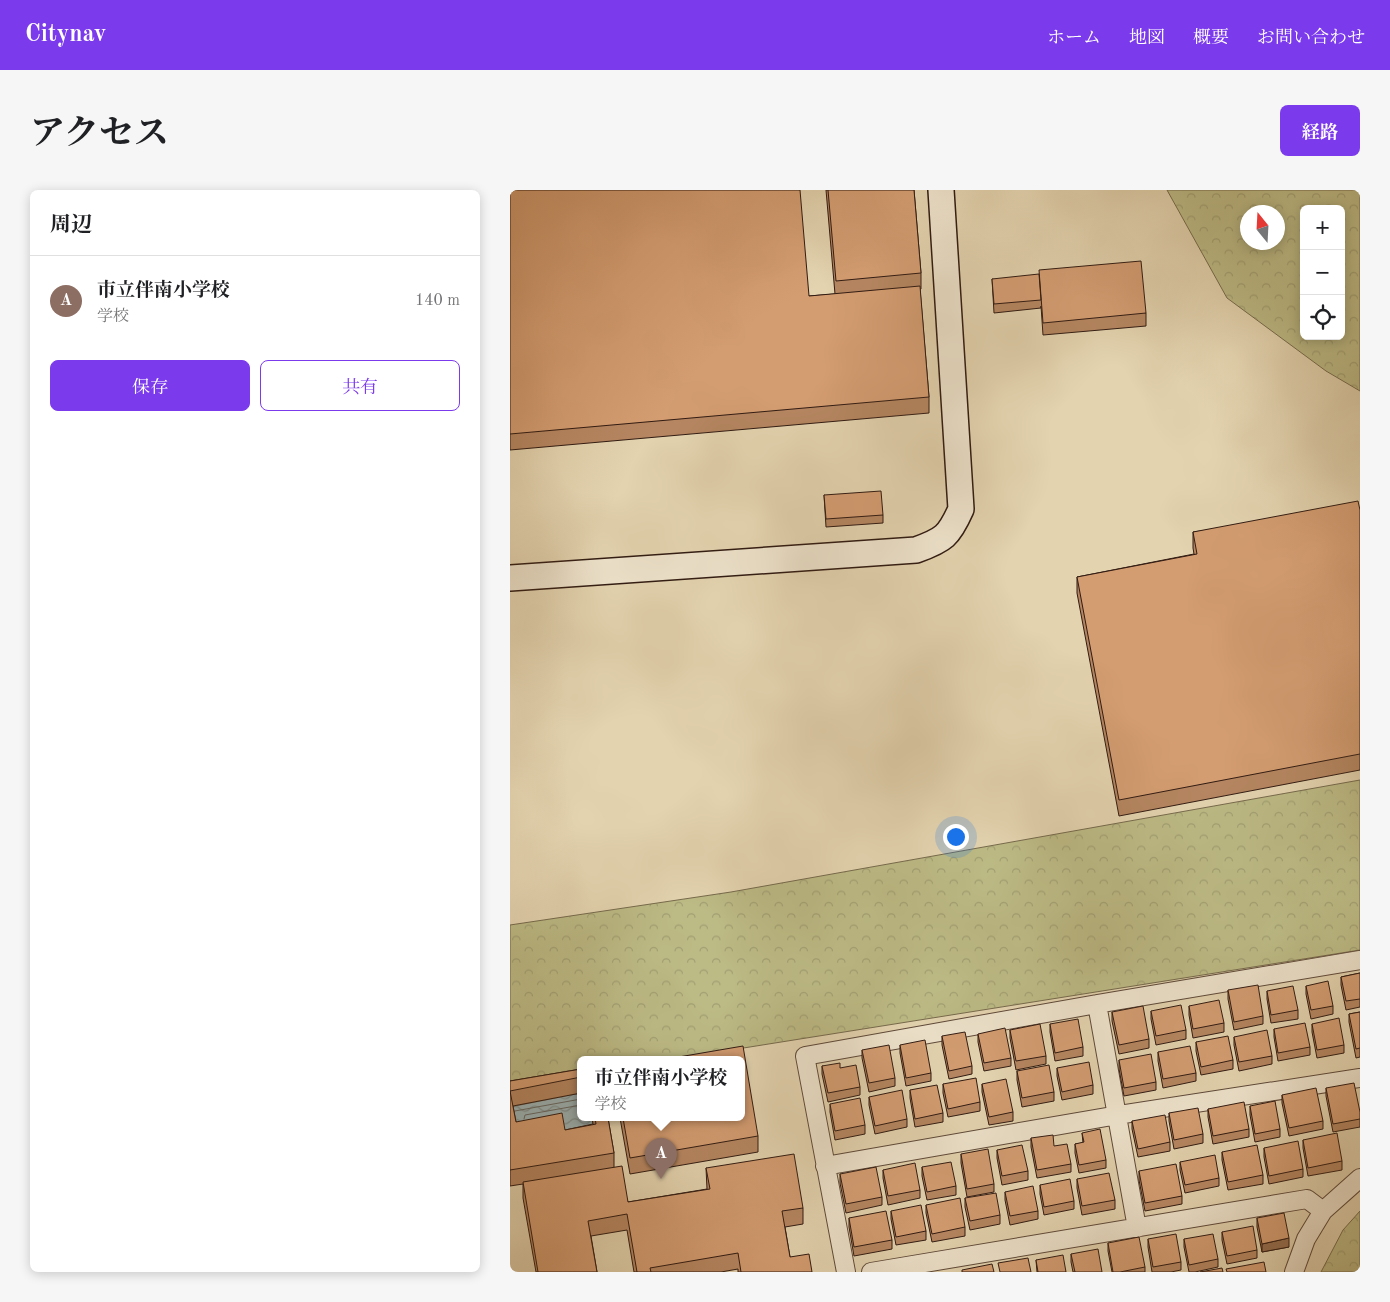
<!DOCTYPE html>
<html lang="ja">
<head>
<meta charset="utf-8">
<style>
  :root { --surface:#fff; --page:#f6f6f6; --text:#202124; --muted:#757577; --line:#e0e0e0; --accent:#7c3aed }
  body { margin:0; font-family:"Old Standard TT","Noto Serif JP",serif; background:var(--page); color:var(--text) }
  .controls { position:absolute; right:15px; top:15px; display:grid; overflow:hidden; border-radius:8px; box-shadow:0 2px 12px #0003 }
  .controls button { width:45px; height:45px; display:grid; place-items:center; padding:0; border:0; border-bottom:1px solid var(--line); background:var(--surface); color:var(--text); font:25px sans-serif }
  .compass { position:absolute; left:730px; top:15px; width:45px; height:45px; border-radius:50%; background:var(--surface); box-shadow:0 2px 12px #0003; rotate:342deg }
  .you { position:absolute; left:445px; top:646px; width:18px; height:18px; margin:-12px; border:4px solid #fff; border-radius:50%; background:#1a73e8; box-shadow:0 0 0 8px #1a73e833 }
  .badge { display:grid; place-items:center; width:32px; height:32px; border-radius:50%; background:var(--accent); color:#fff; font-size:16px; font-weight:700 }
  .pin { position:absolute; translate:-50% -41px; filter:drop-shadow(0 1px 2px #0008) }
  .pin::after { content:''; position:absolute; top:26px; width:18px; height:15px; background:inherit; clip-path:polygon(0 0,100% 0,50% 100%) }
  .popup { position:absolute; left:67px; top:866px; width:168px; height:65px; box-sizing:border-box; display:grid; place-content:center; border-radius:8px; background:var(--surface); filter:drop-shadow(0 1px 4px #0005); font-size:16px; white-space:nowrap; color:var(--muted) }
  .popup b { font-size:19px; color:var(--text) }
  .popup::after { content:''; position:absolute; left:50%; top:100%; margin-left:-10px; border:10px solid transparent; border-top-color:var(--surface) }
  .list { margin:0; padding:0; list-style:none }
  h2 { display:flex; justify-content:space-between; align-items:center; height:65px; margin:0; padding:0 20px; font-size:21px }
  h2 small { font-size:16px; font-weight:400; color:var(--muted) }
  .list li { display:grid; grid-template-columns:32px 1fr auto; gap:15px; align-items:center; box-sizing:border-box; height:90px; padding:0 20px; border-top:1px solid var(--line) }
  .list b { display:block; font-size:19px; white-space:nowrap }
  .list p { margin:0; font-size:16px; white-space:nowrap; color:var(--muted) }
  .list em { font-size:16px; font-style:normal; color:var(--muted) }
  .actions { display:flex; gap:10px; padding:15px 20px }
  .actions a { flex:1; padding:11px 0; border:1px solid var(--accent); border-radius:8px; text-align:center; font-size:18px; color:var(--accent) }
  .actions .main { background:var(--accent); color:#fff }
  .icon { flex:none; width:28px; height:28px; fill:none; stroke:currentColor; stroke-width:2; stroke-linecap:round; stroke-linejoin:round }
  .map { position:relative; flex:none; width:850px; height:1082px; overflow:hidden; border-radius:8px }
  header { display:flex; align-items:center; gap:30px; box-sizing:border-box; height:70px; padding:0 25px; background:var(--accent); color:#fff }
  header strong { font-size:24px }
  nav { display:flex; gap:28px; margin-inline-start:auto; font-size:18px }
  .intro { display:flex; align-items:center; justify-content:space-between; box-sizing:border-box; height:120px; padding:0 30px }
  h1 { margin:0; font-size:35px }
  .button { padding:12px 22px; border-radius:8px; background:var(--accent); color:#fff; font-size:18px; font-weight:700 }
  main { display:flex; gap:30px; padding:0 30px }
  aside { flex:1; background:var(--surface); border-radius:8px; box-shadow:0 2px 12px #0003 }
  .map>svg:first-child { display:block }
  .forest { fill:url(#forest-crowns); stroke:#766a4c; fill-rule:evenodd }
  .water { fill:url(#water-waves); stroke:#717775 }
  .lines { fill:none; stroke-linecap:round; stroke-linejoin:round }
  .shore { stroke:#666864; stroke-width:1 }
  .street-casing { stroke:#5e4939; stroke-width:20 }
  .secondary-casing { stroke:#311b12; stroke-width:28 }
  .street { stroke:#ede2cb; stroke-width:18 }
  .secondary { stroke:#ede2cb; stroke-width:25 }
  .wall { fill:#b58661; stroke:#311b12 }
  .shaded-wall { fill:#946d4f; stroke:#311b12 }
  .building { fill:#d39c71; stroke:#311b12 }
</style>
</head>
<body>
<header>
<strong>Citynav</strong>
<nav><a>ホーム</a><a>地図</a><a>概要</a><a>お問い合わせ</a></nav>
</header>
<div class="intro"><h1>アクセス</h1><a class="button">経路</a></div>
<main>
<aside>
<h2>周辺<small></small></h2>
<ul class="list">
<li><span class="badge" style="background:#8d6e63">A</span><div><b>市立伴南小学校</b><p>学校</p></div><em>140 m</em></li>
</ul>
<div class="actions"><a class="main">保存</a><a>共有</a></div>
</aside>
<div class="map">
<svg width="850" height="1082" viewBox="0 0 850 1082">
  <defs>
    <pattern id="forest-crowns" width="20" height="18" patternUnits="userSpaceOnUse" patternTransform="scale(1.25)"><rect width="20" height="18" fill="#bcba85"/><path d="M2 6a3 3 0 1 1 6 0M12 15a3 3 0 1 1 6 0" fill="none" stroke="#a29f72"/></pattern>
    <pattern id="water-waves" width="16" height="10" patternUnits="userSpaceOnUse" patternTransform="scale(1.25)"><rect width="16" height="10" fill="#9cb4b7"/><path d="M0 5q4-4 8 0t8 0" fill="none" stroke="#809293"/></pattern>
  </defs>
  <rect width="100%" height="100%" fill="#e3d3af"/>
  <filter id="stains"><feTurbulence type="fractalNoise" baseFrequency=".004" numOctaves="4"/><feColorMatrix values="0 0 0 0 .2 0 0 0 0 .09 0 0 0 0 .02 0 0 0 .5 -.17"/></filter>
  <radialGradient id="worn" r=".72"><stop offset=".6" stop-color="#630" stop-opacity="0"/><stop offset="1" stop-color="#630" stop-opacity=".3"/></radialGradient>
  <path class="forest" d="M657,0H850V201L816,181L717,108ZM794,19H831V146H794ZM738,22H768V52H738Z
    M850,590V760L158,870H71V884L0,896V735L221,702Z
    M850,1021V1082H811L833,1040Z"/>
  <path class="water" d="M71,903V928H82L86,950L6,948L0,917Z"/>
  <g class="lines">
    <path class="shore" d="M5,921L71,909
      M14,929L15,925L71,915"/>
    <defs>
      <path id="street" d="M587,814L627,1038
        M315,976L608,925L850,888
        M336,1082L295,866L587,814L850,770
        M361,1082L797,1009L813,1021
        M784,1082L796,1049L813,1021L850,988"/>
      <path id="secondary" d="M0,388L406,360C434,350 439,346 451,319L431,0"/>
    </defs>
    <use href="#street" class="street-casing"/>
    <use href="#secondary" class="secondary-casing"/>
    <use href="#street" class="street"/>
    <use href="#secondary" class="secondary"/>
  </g>
  <path class="wall" d="M0,0L299,106L325,104L316,0H404L411,83V99H410L419,207V223L0,260Z
    M482,89L636,123V136L533,145L531,116V118L484,123Z
    M314,305L373,325V333L316,337Z
    M850,320V580L609,626L567,403V387L684,364L683,358V342Z
    M850,783V817L836,820L831,795V787Z
    M796,796L823,816V824L801,829L796,804Z
    M718,800L753,826V834L724,840L718,809Z
    M757,801L788,820V829L761,833L757,809Z
    M679,816L714,833V842L683,848L679,825Z
    M641,821L676,840V849L646,855L641,829Z
    M602,822L639,849V858L609,864L602,831Z
    M850,822V867L846,868L839,832V824Z
    M540,834L573,857V866L545,871L540,842Z
    M802,834L834,855V863L807,868L802,842Z
    M764,839L800,857V865L768,871L764,847Z
    M500,840L536,866V874L506,880L500,848Z
    M468,844L501,868V876L474,881L468,852Z
    M432,846L462,876V884L439,889L432,855Z
    M724,847L762,866V874L729,881L724,855Z
    M686,852L723,870V879L691,885L686,861Z
    M390,855L421,883V891L396,896L390,863Z
    M352,860L385,888V896L359,902L352,868Z
    M648,862L686,883V891L653,898L648,871Z
    M609,870L646,892V900L614,906L609,879Z
    M312,876L330,878L350,897V905L318,912L312,884Z
    M547,878L583,895V904L552,910L547,886Z
    M71,879V903L3,916L6,932L55,940L83,934L82,928H98L104,963V977L118,1012L197,999L196,978L293,1018V1034L275,1037L280,1067L302,1082H228V1079L211,1082H124L117,1040L81,1046L87,1082H26L13,1008V994L0,996V891Z
    M507,881L544,902V911L512,917L507,890Z
    M433,894L470,912V921L438,927L433,903Z
    M472,894L503,922V931L479,935L472,902Z
    M816,898L850,922V937L823,942L816,906Z
    M400,900L433,923V932L405,937L400,908Z
    M772,905L813,931V939L779,946L772,913Z
    M359,907L397,929V937L365,944L359,915Z
    M320,914L355,935V944L325,950L320,922Z
    M740,916L770,939V947L745,952L740,925Z
    M698,919L739,939V947L703,954L698,927Z
    M659,923L693,944V953L664,959L659,931Z
    M110,928H231L248,946V962L120,984Z
    M622,931L660,952V961L628,967L622,939Z
    M572,943L596,970V978L569,983L565,963V954L573,953Z
    M521,948L561,974V982L527,988L521,957Z
    M793,950L832,971V980L798,986L793,958Z
    M754,958L793,979V987L759,994L754,967Z
    M487,960L518,981V990L492,995L487,968Z
    M712,962L753,985V994L718,1000L712,970Z
    M451,964L484,994V1002L457,1007L451,973Z
    M670,972L709,988V996L675,1003L670,980Z
    M412,977L446,996V1005L417,1010L412,986Z
    M373,980L410,1000V1008L378,1015L373,988Z
    M629,981L672,1006V1014L635,1021L629,990Z
    M330,984L372,1007V1015L336,1023L330,993Z
    M567,989L605,1010V1019L572,1025L567,998Z
    M530,995L564,1011V1019L534,1025L530,1004Z
    M495,1002L528,1021V1029L500,1035L495,1010Z
    M455,1008L490,1025V1034L460,1040L455,1017Z
    M416,1015L455,1037V1046L422,1052L416,1023Z
    M381,1021L416,1041V1050L386,1055L381,1029Z
    M339,1028L382,1050V1059L344,1066L339,1037Z
    M747,1028L779,1057L752,1062L747,1037Z
    M712,1042L747,1060V1068L717,1074L712,1050Z
    M638,1049L671,1072V1080L661,1082H642L638,1057Z
    M674,1049L708,1069V1077L685,1082H679L674,1057Z
    M598,1053L635,1077V1082H602L598,1061Z
    M561,1064L592,1082H563L561,1072Z
    M526,1070L556,1082H527Z"/>
  <path class="shaded-wall" d="M779,1048V1057L752,1062V1054Z"/>
  <path class="building" d="M0,0H290L299,106L410,96L419,207L0,244Z
    M318,0H404L411,83L326,91Z
    M631,71L636,123L533,133L529,80Z
    M529,84L531,110L484,114L482,89Z
    M371,301L373,325L316,329L314,305Z
    M848,311L850,320V564L609,610L567,387L687,364L683,342Z
    M850,783V809L836,811L831,787Z
    M818,791L823,816L801,820L796,796Z
    M748,795L753,826L724,832L718,800Z
    M783,796L788,820L761,825L757,801Z
    M709,810L714,833L683,839L679,816Z
    M671,815L676,840L646,846L641,821Z
    M633,816L639,849L609,855L602,822Z
    M850,822V858L846,859L839,824Z
    M829,828L834,855L807,860L802,834Z
    M568,829L573,857L545,863L540,834Z
    M795,833L800,857L768,863L764,839Z
    M530,834L536,866L506,871L500,840Z
    M495,838L501,868L474,873L468,844Z
    M757,840L762,866L729,872L724,847Z
    M455,842L462,876L439,881L432,846Z
    M718,846L723,870L691,877L686,852Z
    M415,850L421,883L396,888L390,855Z
    M379,855L385,888L359,893L352,860Z
    M233,856L248,946L120,968L113,928H231V870H151Z
    M680,856L686,883L653,889L648,862Z
    M641,864L646,892L614,898L609,870Z
    M579,872L583,895L552,902L547,878Z
    M330,873V878L346,875L350,897L318,903L312,876Z
    M539,875L544,902L512,908L507,881Z
    M71,879V887L0,901L6,932L52,923L55,940L86,934L85,928H98L104,963L0,980V891Z
    M466,888L470,912L438,919L433,894Z
    M496,889L503,922L479,927L472,894Z
    M844,893L850,922V929L823,934L816,898Z
    M427,895L433,923L405,929L400,900Z
    M806,898L813,931L779,938L772,905Z
    M392,900L397,929L365,936L359,907Z
    M350,908L355,935L325,941L320,914Z
    M765,911L770,939L745,944L740,916Z
    M734,912L739,939L703,946L698,919Z
    M688,918L693,944L664,950L659,923Z
    M655,925L660,952L628,959L622,931Z
    M590,939L596,970L569,975L565,954L574,952L572,943Z
    M827,943L832,971L798,978L793,950Z
    M543,945L544,956L557,954L561,974L527,980L521,948Z
    M788,951L793,979L759,986L754,958Z
    M512,955L518,981L492,986L487,960Z
    M747,955L753,985L718,992L712,962Z
    M478,959L484,994L457,999L451,964Z
    M284,964L293,1018L272,1021L280,1067L299,1064L302,1082H231L228,1063L140,1078L141,1082H127L117,1024L78,1031L87,1082H28L13,992L112,976L118,1012L200,999L196,978Z
    M705,965L709,988L675,995L670,972Z
    M441,972L446,996L417,1002L412,977Z
    M405,973L410,1000L378,1006L373,980Z
    M666,974L672,1006L635,1013L629,981Z
    M366,977L372,1007L336,1014L330,984Z
    M599,983L605,1010L572,1016L567,989Z
    M560,989L564,1011L534,1017L530,995Z
    M523,996L528,1021L500,1026L495,1002Z
    M486,1003L490,1025L460,1031L455,1008Z
    M450,1008L455,1037L422,1044L416,1015Z
    M411,1015L416,1041L386,1047L381,1021Z
    M376,1021L382,1050L344,1057L339,1028Z
    M774,1023L779,1048L752,1054L747,1028Z
    M743,1036L747,1060L717,1066L712,1042Z
    M666,1044L671,1072L643,1077L638,1049Z
    M703,1044L708,1069L679,1075L674,1049Z
    M629,1047L635,1077L610,1082H603L598,1053Z
    M588,1059L592,1082H565L561,1064Z
    M553,1065L556,1082H528L526,1070Z
    M518,1068L521,1082H490L488,1073Z
    M754,1072L756,1082H717L716,1079Z
    M482,1074L484,1082H452V1080Z
    M712,1078L713,1082H690Z"/>
  <rect width="100%" height="100%" filter="url(#stains)"/>
  <rect width="100%" height="100%" fill="url(#worn)"/>
</svg>
<div class="controls">
<button>+</button>
<button>−</button>
<button><svg class="icon" aria-label="locate" viewBox="0 0 24 24"><circle cx="12" cy="12" r="6"/><path d="M12 2v4M12 18v4M2 12h4M18 12h4"/></svg></button>
</div>
<svg class="compass" viewBox="-18 -18 36 36"><path d="M0-13l5 13h-10z" fill="#e53935"/><path d="M0 13l5-13h-10z" fill="#757577"/></svg>
<div class="you"></div>
<div class="pin badge" style="left:151px;top:989px;background:#8d6e63">A</div>
<div class="popup"><b>市立伴南小学校</b>学校</div>
</div>
</main>
</body>
</html>
